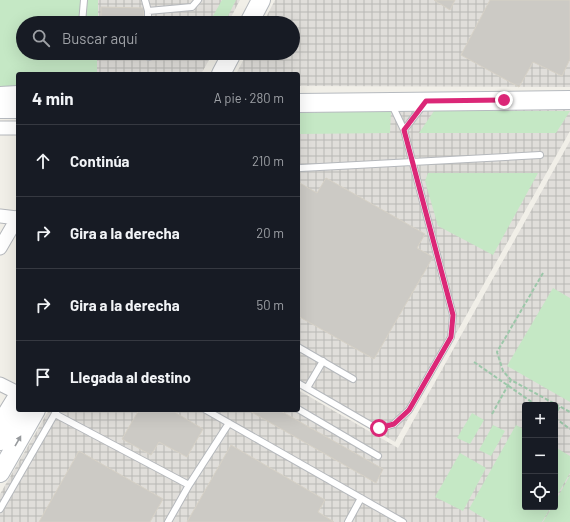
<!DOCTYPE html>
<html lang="es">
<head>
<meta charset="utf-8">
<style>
  :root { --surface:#171b24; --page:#20242c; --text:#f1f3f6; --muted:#9ea1a6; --line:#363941 }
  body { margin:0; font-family:Barlow,sans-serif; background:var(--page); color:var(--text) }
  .controls { position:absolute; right:12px; bottom:12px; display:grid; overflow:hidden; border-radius:4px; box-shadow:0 4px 16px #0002 }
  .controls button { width:36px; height:36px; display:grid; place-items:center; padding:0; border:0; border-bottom:1px solid var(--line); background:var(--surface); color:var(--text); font:20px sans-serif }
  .stop { position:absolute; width:12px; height:12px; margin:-9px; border:3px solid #db2777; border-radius:50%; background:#fff }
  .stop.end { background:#db2777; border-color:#fff; box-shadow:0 1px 4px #0008 }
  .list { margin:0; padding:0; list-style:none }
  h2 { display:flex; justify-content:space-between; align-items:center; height:52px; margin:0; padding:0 16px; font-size:17px }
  h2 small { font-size:13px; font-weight:400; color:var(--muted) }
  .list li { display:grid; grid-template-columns:26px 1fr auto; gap:12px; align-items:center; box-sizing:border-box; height:72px; padding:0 16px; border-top:1px solid var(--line) }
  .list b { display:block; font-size:15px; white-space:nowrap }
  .list em { font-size:13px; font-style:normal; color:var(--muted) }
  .icon { flex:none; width:22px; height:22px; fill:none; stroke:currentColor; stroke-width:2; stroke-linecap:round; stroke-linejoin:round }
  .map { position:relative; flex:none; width:570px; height:522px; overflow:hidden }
  .search { position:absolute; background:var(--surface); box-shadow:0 4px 16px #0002; left:16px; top:16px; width:284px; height:44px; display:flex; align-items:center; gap:10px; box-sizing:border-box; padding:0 14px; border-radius:22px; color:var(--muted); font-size:15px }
  .panel { position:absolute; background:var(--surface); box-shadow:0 4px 16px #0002; left:16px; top:72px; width:284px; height:340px; border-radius:4px }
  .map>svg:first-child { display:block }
  .industrial { fill:url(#industrial-grid); fill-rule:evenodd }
  .grass { fill:#c5e8c5 }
  .building { fill:#cccac5; stroke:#d6d1c6 }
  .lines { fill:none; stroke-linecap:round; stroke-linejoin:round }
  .lane-casing { stroke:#b5b8bc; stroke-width:8 }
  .street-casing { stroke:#b5b8bc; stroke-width:15 }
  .secondary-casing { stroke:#b6babf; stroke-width:20 }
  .path { stroke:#9cc7a9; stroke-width:2; stroke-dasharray:4 2; stroke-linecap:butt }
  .lane { stroke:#fff; stroke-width:6 }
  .street { stroke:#fff; stroke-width:13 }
  .secondary { stroke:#fff; stroke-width:18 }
  .oneway { fill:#979a9d }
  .route { stroke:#db2777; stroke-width:5 }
</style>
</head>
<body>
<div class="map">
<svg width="570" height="522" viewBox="0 0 570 522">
  <defs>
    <pattern id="industrial-grid" width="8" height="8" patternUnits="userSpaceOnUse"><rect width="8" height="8" fill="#e0deda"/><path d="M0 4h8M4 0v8" fill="none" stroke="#b9b8b5"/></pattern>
  </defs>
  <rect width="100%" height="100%" fill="#f1efe8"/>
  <path class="industrial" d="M0,0H240L228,23H23V53H213L201,74H18Z
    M275,0H570V87L298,86V74H236L247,53H293V23H263Z
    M570,106V131L395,442L298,385V109Z
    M570,141V522H0V494L49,410H298V390L398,448ZM525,405H555V507H525Z"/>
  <path class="grass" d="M0,0H98V23H23V53H97V74H18V88H0Z
    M222,0H236L225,22L209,23Z
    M391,110L390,133L298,134V113Z
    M434,111H570L556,133H419Z
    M428,173H538L493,255L438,226L425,181Z
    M553,288L570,298V402L507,366Z
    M472,413L484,420L470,444L457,438Z
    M493,425L505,431L491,456L479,450Z
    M516,425L525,430V507H551L542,522H490L469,509Z
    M555,447L570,456V473L555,499Z
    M460,453L486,468L463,511L435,497Z
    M570,475V522H543L552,507H555V502Z"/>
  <path class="building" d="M434,0H455L450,10Z
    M490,0H570V59L562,76L533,62L519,87L461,55Z
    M101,7L144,8L143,23H101Z
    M100,53H142V56L100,55Z
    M326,178L425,234L417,248L433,257L374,359L298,316V182L317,193Z
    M139,410H177L176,413L203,429L187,457L159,442L151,455L122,439Z
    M248,410H279L383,469L376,483Z
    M231,445L325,500L318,512L334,522H187Z
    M79,451L163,499L150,522H39Z"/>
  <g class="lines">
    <defs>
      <path id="lane" d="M145,0L148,11L192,7L198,0
        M148,11V23
        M82,23L84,0
        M149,53V57
        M80,55V53
        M392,105L404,130L424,104
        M301,168L540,155
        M298,347L353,379
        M298,383L374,427H385L394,424L409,410L451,337L453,315L404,130
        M307,388L323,361
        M298,409L378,456
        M206,410L403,522
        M55,414L189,485L168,522
        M189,485L229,423
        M0,509L57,410
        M348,522L361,498"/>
      <path id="street" d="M0,128H18
        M0,216L17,218
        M0,248L18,217
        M0,384L18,393
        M0,420L18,391"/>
      <path id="secondary" d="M249,23L261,0
        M221,74L232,53
        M0,96L18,95
        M298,103L570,100
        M0,109H18
        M0,441L18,409
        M0,473L36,410"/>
    </defs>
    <use href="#lane" class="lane-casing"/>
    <use href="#street" class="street-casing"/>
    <use href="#secondary" class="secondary-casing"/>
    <path class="path" d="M543,273L497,352L503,371L511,380L570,412
      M474,362L536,405
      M492,414L511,380
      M555,416L560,406
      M555,418L570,429"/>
    <use href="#lane" class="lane"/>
    <use href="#street" class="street"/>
    <use href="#secondary" class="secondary"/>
  </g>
  <defs><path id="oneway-solid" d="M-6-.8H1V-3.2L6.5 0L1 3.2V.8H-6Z"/></defs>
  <use class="oneway" href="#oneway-solid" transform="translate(18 441) rotate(-60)"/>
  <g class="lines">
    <path class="route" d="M379,428L394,424L409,410L451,337L453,315L404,130L426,101L504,100"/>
  </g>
</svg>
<div class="controls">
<button>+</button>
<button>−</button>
<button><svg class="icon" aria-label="locate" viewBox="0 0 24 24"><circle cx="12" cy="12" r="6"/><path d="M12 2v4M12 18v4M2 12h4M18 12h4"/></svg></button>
</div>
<div class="stop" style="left:379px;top:428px"></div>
<div class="stop end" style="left:504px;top:100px"></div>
<div class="search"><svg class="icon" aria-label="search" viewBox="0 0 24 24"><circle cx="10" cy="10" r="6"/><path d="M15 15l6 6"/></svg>Buscar aquí</div>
<section class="panel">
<h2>4 min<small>A pie · 280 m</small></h2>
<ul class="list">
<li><svg class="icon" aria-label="ahead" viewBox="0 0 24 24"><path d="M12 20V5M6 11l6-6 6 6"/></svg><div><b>Continúa</b></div><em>210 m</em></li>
<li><svg class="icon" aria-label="right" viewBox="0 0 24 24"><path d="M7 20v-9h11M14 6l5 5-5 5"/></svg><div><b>Gira a la derecha</b></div><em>20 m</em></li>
<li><svg class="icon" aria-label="right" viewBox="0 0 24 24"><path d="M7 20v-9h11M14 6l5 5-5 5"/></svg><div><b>Gira a la derecha</b></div><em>50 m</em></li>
<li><svg class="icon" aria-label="arrive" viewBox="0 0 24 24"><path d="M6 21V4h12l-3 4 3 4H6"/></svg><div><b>Llegada al destino</b></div></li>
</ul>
</section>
</div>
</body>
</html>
